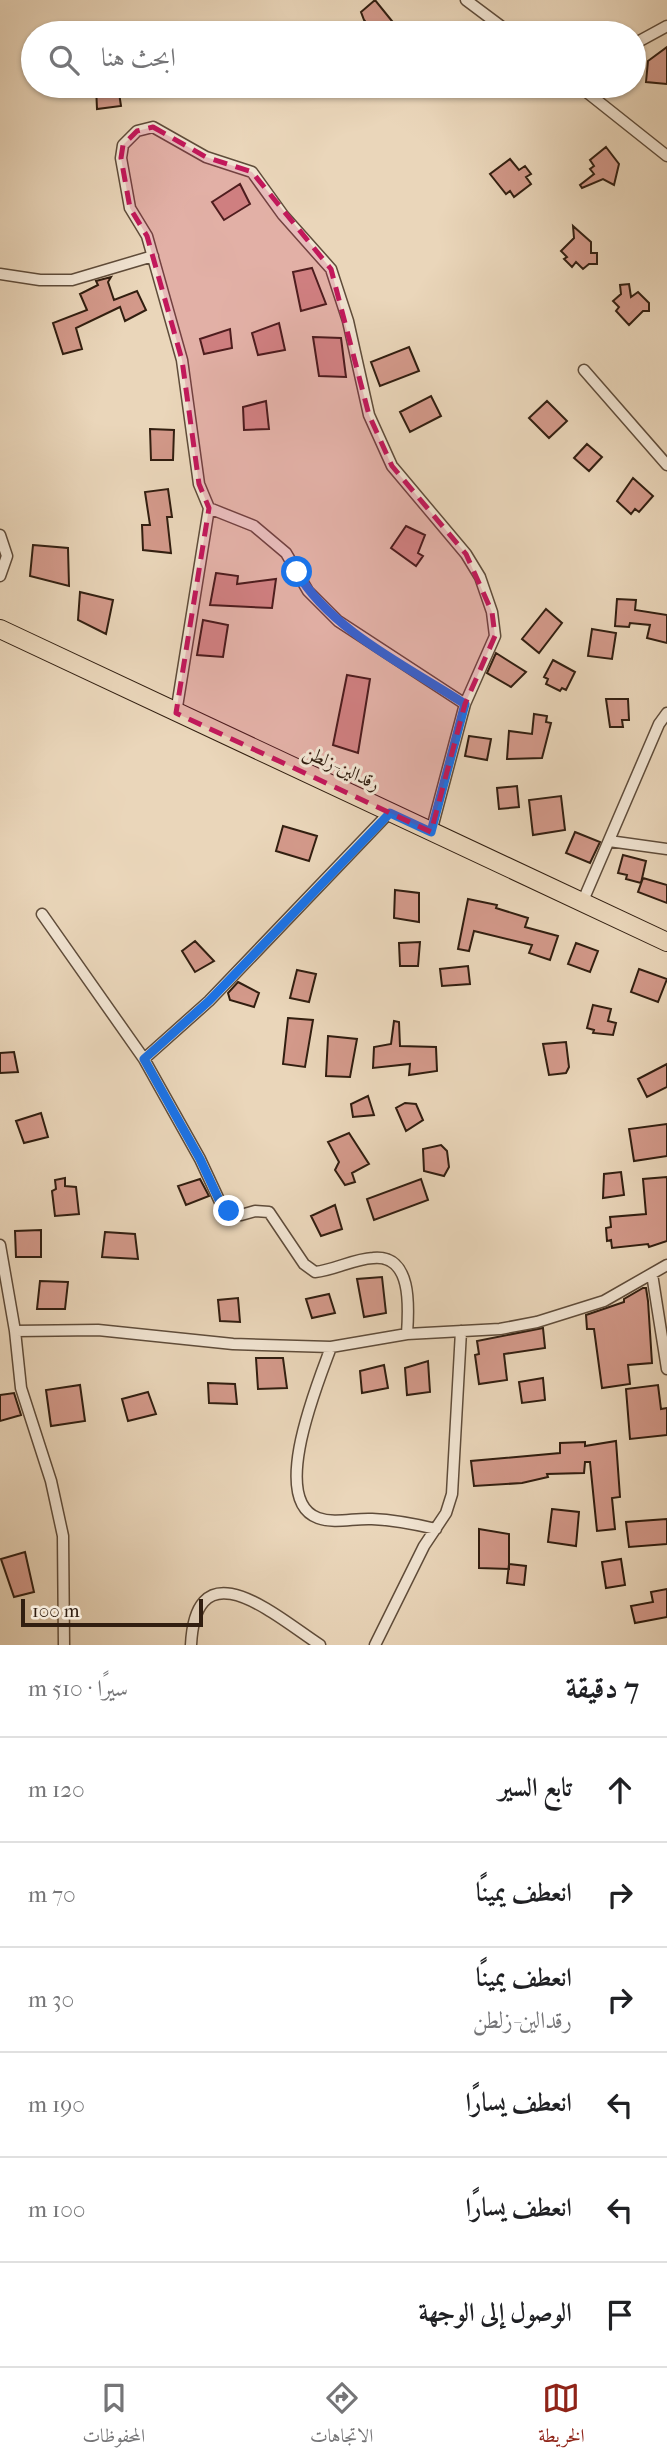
<!DOCTYPE html>
<html lang="ar">
<head>
<meta charset="utf-8">
<style>
  :root { --surface:#fff; --page:#f6f6f6; --text:#202124; --muted:#757577; --line:#e0e0e0; --accent:#8f2418 }
  body { margin:0; font-family:"IM FELL French Canon",Amiri,serif; background:var(--page); color:var(--text); direction:rtl }
  .scale { position:absolute; left:21px; bottom:18px; width:182px; box-sizing:border-box; padding-left:7px; border:4px solid #311e10; border-top:0; font-size:19px; line-height:24px; white-space:nowrap; color:#311e10; -webkit-text-stroke:5px #f1e4d2; paint-order:stroke }
  .stop { position:absolute; width:21px; height:21px; margin:-16px; border:5px solid #1a73e8; border-radius:50%; background:#fff }
  .stop.end { background:#1a73e8; border-color:#fff; box-shadow:0 2px 7px #0008 }
  .list { margin:0; padding:0; list-style:none }
  h2 { display:flex; justify-content:space-between; align-items:center; height:91px; margin:0; padding:0 28px; font-size:30px }
  h2 small { font-size:23px; font-weight:400; color:var(--muted) }
  .list li { display:grid; grid-template-columns:46px 1fr auto; gap:21px; align-items:center; box-sizing:border-box; height:105px; padding:0 28px; border-top:2px solid var(--line) }
  .list b { display:block; font-size:26px; white-space:nowrap }
  .list p { margin:0; font-size:23px; white-space:nowrap; color:var(--muted) }
  .list em { font-size:23px; font-style:normal; color:var(--muted) }
  .icon { flex:none; width:38px; height:38px; fill:none; stroke:currentColor; stroke-width:2; stroke-linecap:round; stroke-linejoin:round }
  .map { position:relative; flex:none; width:667px; height:1645px; overflow:hidden; direction:ltr }
  .search { position:absolute; background:var(--surface); box-shadow:0 2px 5px #0004; left:21px; right:21px; top:21px; height:77px; display:flex; align-items:center; gap:18px; box-sizing:border-box; padding:0 24px; border-radius:38px; color:var(--muted); font-size:26px }
  .sheet { height:721px; background:var(--surface) }
  nav { display:flex; justify-content:space-around; align-items:center; box-sizing:border-box; height:98px; border-top:2px solid var(--line); background:var(--surface); font-size:19px; color:var(--muted) }
  nav a { display:grid; justify-items:center; gap:4px }
  nav .on { color:var(--accent) }
  .map>svg:first-child { display:block }
  .building { fill:#d3998a; stroke:#311e10; stroke-width:2 }
  .lines { fill:none; stroke-linecap:round; stroke-linejoin:round }
  .street-casing { stroke:#5f4c3a; stroke-width:13 }
  .primary-casing { stroke:#311e10; stroke-width:20 }
  .street { stroke:#f1e4d2; stroke-width:10 }
  .primary { stroke:#ead6ba; stroke-width:18 }
  .route { stroke:#1a73e8; stroke-width:9 }
  .marked { fill:#c2185b; fill-opacity:0.2; stroke:#c2185b; stroke-width:5; stroke-dasharray:14 9; stroke-linejoin:round }
  .labels { text-anchor:middle; stroke-width:6; stroke-linejoin:round; paint-order:stroke }
  .street-label { font-size:19px; fill:#311e10; stroke:#f1e4d2 }
</style>
</head>
<body>
<div class="map">
<svg width="667" height="1645" viewBox="0 0 667 1645">
  <rect width="100%" height="100%" fill="#ead6ba"/>
  <filter id="stains"><feTurbulence type="fractalNoise" baseFrequency=".00286" numOctaves="4"/><feColorMatrix values="0 0 0 0 .2 0 0 0 0 .09 0 0 0 0 .02 0 0 0 .5 -.17"/></filter>
  <radialGradient id="worn" r=".72"><stop offset=".6" stop-color="#630" stop-opacity="0"/><stop offset="1" stop-color="#630" stop-opacity=".3"/></radialGradient>
  <path class="building" d="M375,0L396,26L394,28L397,33H375L364,20L361,12Z
    M667,47V84L646,82L648,61Z
    M96,86H118L121,106L97,109Z
    M606,147L619,164L614,185L603,179L582,188L580,185L594,174L590,169L594,166L590,160Z
    M510,159L519,170L525,166L531,174L526,177L531,184L514,197L510,191L506,194L490,174Z
    M240,184L250,204L224,220L212,202Z
    M573,226L591,242V253H597V264H589L583,269L576,262L572,267L564,259L567,257L561,251L574,238Z
    M312,268L326,304L301,311L293,272Z
    M111,277L108,282L114,300L137,291L146,310L125,321L120,307L76,328L82,349L63,354L53,323L87,310L80,294L98,285L96,281Z
    M629,284L631,297L638,292L649,303V311H643L629,325L616,311L619,307L613,301L621,294L620,285Z
    M279,323L285,350L258,355L252,333Z
    M230,329L232,348L204,354L200,339Z
    M313,337L341,338L346,377L319,376Z
    M409,347L419,371L380,386L371,362Z
    M431,396L441,416L410,432L400,412Z
    M266,401L269,429L244,430L243,407Z
    M547,401L567,421L549,438L529,418Z
    M150,429L174,430L173,460H151Z
    M587,444L602,457L589,471L574,458Z
    M633,478L653,496L639,512L635,509L631,514L617,501Z
    M168,489L172,517H167L171,553L143,550L142,525H150L145,492Z
    M406,526L425,535L418,553L423,556L416,566L391,548Z
    M33,545L68,548L69,586L30,576Z
    M216,573L238,576L237,584L276,579L272,608L210,605Z
    M80,592L113,600L106,634L78,620Z
    M617,599L636,600L635,610L667,615V643L647,638L650,625L630,623L629,627L615,626Z
    M546,609L562,623L539,653L522,639Z
    M203,620L228,625L223,657L197,655Z
    M592,629L616,633L612,659L588,656Z
    M496,653L526,672L511,687L487,673Z
    M553,660L575,672L566,690L562,688L560,691L546,684L548,679L544,677Z
    M347,675L370,679L358,753L333,745Z
    M606,699H628L629,720H622L623,727H610Z
    M534,714L547,716L546,722L551,723L542,758L507,759L509,731L532,734Z
    M469,736L491,739L487,760L465,756Z
    M517,786L519,807L499,809L497,788Z
    M561,796L565,830L533,835L529,800Z
    M283,826L317,836L309,861L276,851Z
    M575,832L600,842L590,863L566,853Z
    M623,855L646,861L641,883L626,879L627,875L618,873Z
    M643,878L667,885V903L638,892Z
    M395,890L419,893V922L394,918Z
    M468,899L497,905L496,908L528,918L525,927L558,936L550,960L529,953L532,945L474,931L469,951L458,949Z
    M195,941L214,961L195,972L182,951Z
    M420,942L418,966H400L399,943Z
    M576,943L598,951L590,972L568,964Z
    M468,966L470,984L442,986L440,969Z
    M639,969L667,979L658,1002L631,992Z
    M297,970L316,974L309,1002L290,998Z
    M238,982L259,993L254,1007L230,1000L228,993Z
    M593,1005L611,1009L608,1021L616,1023L613,1035L593,1033L594,1030L587,1028Z
    M288,1018L313,1020L305,1067L283,1064Z
    M394,1021L399,1022L400,1046L436,1047L437,1071L409,1075L410,1064L373,1068L374,1047L391,1044Z
    M328,1036L357,1039L350,1077L326,1076Z
    M566,1042L569,1067L566,1073L549,1075L543,1044Z
    M14,1052L18,1072L0,1073V1053Z
    M667,1064V1087L647,1097L638,1079Z
    M368,1096L374,1115L353,1117L351,1104Z
    M405,1103L416,1104L423,1120L406,1131L396,1108Z
    M41,1113L48,1137L24,1143L16,1121Z
    M667,1124V1156L634,1161L629,1129Z
    M349,1133L369,1164L352,1173L355,1182L345,1185L335,1170L339,1162L328,1142Z
    M441,1145L447,1151L449,1167L444,1176L424,1171L423,1149Z
    M621,1172L624,1195L603,1198L604,1174Z
    M667,1177V1241L649,1247L648,1244L612,1248L611,1240L607,1241L606,1228L611,1227L610,1217L646,1214L643,1179Z
    M65,1178V1186L76,1187L79,1214L55,1216L52,1191L56,1189L55,1180Z
    M200,1179L209,1196L186,1205L178,1186Z
    M421,1179L428,1200L374,1220L367,1199Z
    M335,1205L342,1229L321,1236L311,1216Z
    M41,1230V1257H16L15,1231Z
    M105,1232L135,1234L138,1259L102,1257Z
    M382,1277L386,1313L364,1317L357,1279Z
    M40,1281L68,1282L65,1309H37Z
    M643,1288H646L648,1301L652,1363L628,1365L630,1384L602,1388L594,1329H587L586,1315L624,1302V1299Z
    M329,1294L335,1313L312,1318L306,1299Z
    M238,1298L240,1322L220,1321L218,1300Z
    M543,1328L545,1348L504,1354L507,1380L479,1384L475,1355L479,1354L477,1341Z
    M256,1358H283L287,1388L258,1389Z
    M428,1361L430,1392L407,1395L405,1368Z
    M384,1365L388,1388L362,1393L360,1371Z
    M543,1378L545,1400L522,1403L519,1382Z
    M208,1383L235,1384L237,1404L209,1403Z
    M80,1385L85,1421L51,1426L46,1390Z
    M658,1385L661,1409L667,1408V1435L630,1439L626,1389Z
    M148,1392L156,1414L128,1421L122,1399Z
    M14,1393L21,1415L0,1421V1395Z
    M616,1441L620,1497L612,1498L615,1529L597,1531L590,1462H585L584,1473L547,1474L548,1477L522,1483L474,1486L471,1461L560,1453V1443L585,1442V1446Z
    M552,1509L579,1512L576,1546L548,1542Z
    M667,1519V1544L629,1547L626,1522Z
    M479,1529L509,1534V1569L479,1568Z
    M25,1552L34,1592L14,1597L1,1559Z
    M621,1559L625,1585L606,1588L602,1562Z
    M509,1564L526,1566L524,1585L507,1583Z
    M667,1589V1617L635,1623L631,1606L653,1602L651,1592Z"/>
  <g class="lines">
    <defs>
      <path id="street" d="M466,0L510,33
        M634,44L667,26
        M579,86L667,156
        M0,274L40,280H72L153,256
        M584,370L667,465
        M209,508L254,526L286,553L308,591L338,621L465,704
        M0,535L7,556L0,576
        M176,713L209,508L199,484L182,360L147,236L130,208L121,158L123,145L137,131L153,127L206,157L252,172L283,215L331,269L348,321L369,415L392,466L466,554L480,577L492,612L495,636L465,704L431,832
        M609,841L667,849
        M582,903L659,724L667,713
        M42,914L144,1059L200,1159L220,1202L229,1211L241,1215L255,1211L269,1212L304,1264L315,1272C335,1270 353,1259 373,1258C412,1254 409,1306 407,1334
        M144,1059L209,1001L390,812
        M0,1245L15,1331L21,1388L51,1481L63,1536L64,1645
        M652,1274L667,1369
        M15,1331L98,1330L233,1344L331,1347L407,1334L500,1329L537,1322L604,1301L667,1265
        M331,1347C320,1378 268,1500 318,1518C335,1524 354,1518 372,1519C394,1520 415,1524 436,1529
        M191,1645C196,1544 277,1617 320,1645
        M375,1645L424,1546L446,1513L452,1494L461,1331"/>
      <path id="primary" d="M0,629L667,942"/>
    </defs>
    <use href="#street" class="street-casing"/>
    <use href="#primary" class="primary-casing"/>
    <use href="#street" class="street"/>
    <use href="#primary" class="primary"/>
  </g>
  <g class="lines">
    <path class="route" d="M229,1211L220,1202L200,1159L144,1059L209,1001L390,813L431,832L465,704C410,668 330,630 297,572"/>
  </g>
  <path class="marked" d="M153,127L206,157L252,172L331,269L369,415L392,466L466,554L492,612L495,636L465,704L431,832L176,713L209,508L199,484L182,360L147,236L130,208L121,158L123,145L137,131Z"/>
  <g class="labels">
    <g class="street-label">
      <text transform="translate(342 767) rotate(25)" y="7">رقدالين-زلطن</text>
    </g>
  </g>
  <rect width="100%" height="100%" filter="url(#stains)"/>
  <rect width="100%" height="100%" fill="url(#worn)"/>
</svg>
<div class="scale">100 m</div>
<div class="stop" style="left:297px;top:572px"></div>
<div class="stop end" style="left:229px;top:1211px"></div>
<div class="search"><svg class="icon" aria-label="search" viewBox="0 0 24 24"><circle cx="10" cy="10" r="6"/><path d="M15 15l6 6"/></svg>ابحث هنا</div>
</div>
<section class="sheet">
<h2>7 دقيقة<small>سيرًا · 510 m</small></h2>
<ul class="list">
<li><svg class="icon" aria-label="ahead" viewBox="0 0 24 24"><path d="M12 20V5M6 11l6-6 6 6"/></svg><div><b>تابع السير</b></div><em>120 m</em></li>
<li><svg class="icon" aria-label="right" viewBox="0 0 24 24"><path d="M7 20v-9h11M14 6l5 5-5 5"/></svg><div><b>انعطف يمينًا</b></div><em>70 m</em></li>
<li><svg class="icon" aria-label="right" viewBox="0 0 24 24"><path d="M7 20v-9h11M14 6l5 5-5 5"/></svg><div><b>انعطف يمينًا</b><p>رقدالين-زلطن</p></div><em>30 m</em></li>
<li><svg class="icon" aria-label="left" viewBox="0 0 24 24"><path d="M17 20v-9H6M10 6l-5 5 5 5"/></svg><div><b>انعطف يسارًا</b></div><em>190 m</em></li>
<li><svg class="icon" aria-label="left" viewBox="0 0 24 24"><path d="M17 20v-9H6M10 6l-5 5 5 5"/></svg><div><b>انعطف يسارًا</b></div><em>100 m</em></li>
<li><svg class="icon" aria-label="arrive" viewBox="0 0 24 24"><path d="M6 21V4h12l-3 4 3 4H6"/></svg><div><b>الوصول إلى الوجهة</b></div></li>
</ul>
</section>
<nav>
<a class="on"><svg class="icon" aria-label="map" viewBox="0 0 24 24"><path d="M3 6l6-2 6 2 6-2v14l-6 2-6-2-6 2zM9 4v14M15 6v14"/></svg>الخريطة</a>
<a><svg class="icon" aria-label="directions" viewBox="0 0 24 24"><path d="M12 3l9 9-9 9-9-9zM9 14v-3h6M13 9l2 2-2 2"/></svg>الاتجاهات</a>
<a><svg class="icon" aria-label="saved" viewBox="0 0 24 24"><path d="M7 4h10v16l-5-4-5 4z"/></svg>المحفوظات</a>
</nav>
</body>
</html>
